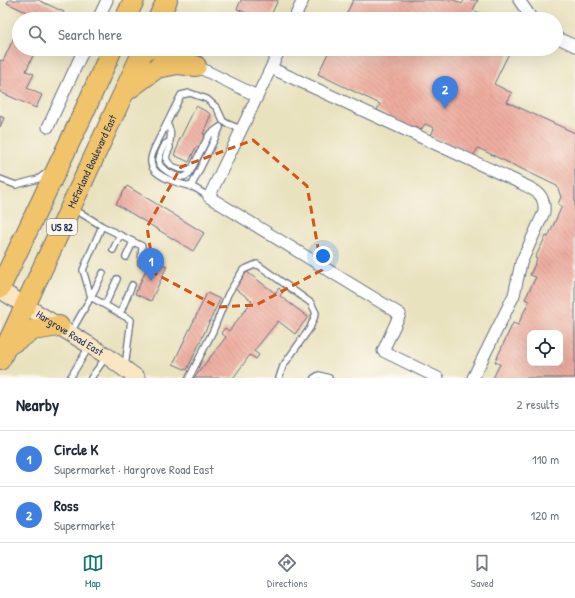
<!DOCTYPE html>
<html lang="en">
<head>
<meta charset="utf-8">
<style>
  :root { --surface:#fff; --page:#f6f6f7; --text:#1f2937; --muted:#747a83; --line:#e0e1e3; --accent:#0f766e }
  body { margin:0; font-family:"Patrick Hand",sans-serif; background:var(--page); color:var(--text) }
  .controls { position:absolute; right:12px; bottom:12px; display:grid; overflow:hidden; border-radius:8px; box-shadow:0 4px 16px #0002 }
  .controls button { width:36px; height:36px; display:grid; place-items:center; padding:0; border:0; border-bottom:1px solid var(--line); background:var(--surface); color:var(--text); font:20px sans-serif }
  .you { position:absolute; left:323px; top:256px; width:14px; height:14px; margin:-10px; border:3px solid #fff; border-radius:50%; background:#1a73e8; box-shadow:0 0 0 6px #1a73e833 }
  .badge { display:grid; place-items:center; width:26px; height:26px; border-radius:50%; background:var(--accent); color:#fff; font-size:13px; font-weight:700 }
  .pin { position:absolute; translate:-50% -33px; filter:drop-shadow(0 1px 2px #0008) }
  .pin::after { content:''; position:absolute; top:21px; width:14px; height:12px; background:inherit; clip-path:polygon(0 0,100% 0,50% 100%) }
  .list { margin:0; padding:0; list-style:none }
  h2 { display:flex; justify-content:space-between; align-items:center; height:52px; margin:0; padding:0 16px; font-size:17px }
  h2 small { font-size:13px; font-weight:400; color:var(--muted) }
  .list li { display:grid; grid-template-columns:26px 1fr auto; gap:12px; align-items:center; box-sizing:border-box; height:56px; padding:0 16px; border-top:1px solid var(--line) }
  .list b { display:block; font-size:15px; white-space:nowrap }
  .list p { margin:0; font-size:13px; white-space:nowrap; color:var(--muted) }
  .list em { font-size:13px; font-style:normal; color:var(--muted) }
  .icon { flex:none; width:22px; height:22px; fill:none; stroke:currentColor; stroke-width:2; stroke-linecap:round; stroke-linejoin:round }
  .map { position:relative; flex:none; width:575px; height:378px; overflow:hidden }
  .search { position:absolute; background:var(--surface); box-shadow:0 4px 16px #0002; left:12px; right:12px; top:12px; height:44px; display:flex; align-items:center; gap:10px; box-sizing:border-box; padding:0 14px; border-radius:22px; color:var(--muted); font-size:15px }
  .sheet { height:164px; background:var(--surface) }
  nav { display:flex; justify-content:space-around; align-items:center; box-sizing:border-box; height:56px; border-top:1px solid var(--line); background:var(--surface); font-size:11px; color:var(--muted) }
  nav a { display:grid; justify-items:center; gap:2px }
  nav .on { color:var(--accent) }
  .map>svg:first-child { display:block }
  .building { fill:url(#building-back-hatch); fill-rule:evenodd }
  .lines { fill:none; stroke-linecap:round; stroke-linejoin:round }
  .lane-casing { stroke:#636e80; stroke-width:8 }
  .street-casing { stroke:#636e80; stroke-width:13 }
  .secondary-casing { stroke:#636e80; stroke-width:18 }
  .highway-casing { stroke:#636e80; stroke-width:22 }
  .lane { stroke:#fff; stroke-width:5.5 }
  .street { stroke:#fff; stroke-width:11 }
  .secondary { stroke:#f9e7c3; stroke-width:16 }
  .highway { stroke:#f1c36a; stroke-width:20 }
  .marked { fill:none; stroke:#d45514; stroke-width:3; stroke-dasharray:8 5; stroke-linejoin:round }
  .labels { text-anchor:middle; stroke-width:3; stroke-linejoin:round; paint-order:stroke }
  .shield { fill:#fbf7ec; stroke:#5e6b89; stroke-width:1 }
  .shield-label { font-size:10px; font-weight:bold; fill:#1b2f5e }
  .street-label { font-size:11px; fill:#1b2f5e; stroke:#fbf7ec }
</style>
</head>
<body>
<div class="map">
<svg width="575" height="378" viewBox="0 0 575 378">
  <defs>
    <pattern id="building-back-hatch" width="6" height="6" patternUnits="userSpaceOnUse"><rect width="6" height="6" fill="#edac9f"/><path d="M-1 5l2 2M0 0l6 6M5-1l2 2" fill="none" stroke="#cb948b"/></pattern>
  </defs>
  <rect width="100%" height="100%" fill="#fbf7ec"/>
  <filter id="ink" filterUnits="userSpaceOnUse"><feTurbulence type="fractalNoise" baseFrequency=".025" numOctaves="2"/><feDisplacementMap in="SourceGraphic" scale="8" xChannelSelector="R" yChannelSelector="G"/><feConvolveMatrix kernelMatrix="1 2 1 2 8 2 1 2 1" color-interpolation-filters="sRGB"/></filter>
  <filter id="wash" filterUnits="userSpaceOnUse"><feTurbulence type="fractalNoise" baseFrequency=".012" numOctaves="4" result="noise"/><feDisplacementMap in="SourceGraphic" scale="16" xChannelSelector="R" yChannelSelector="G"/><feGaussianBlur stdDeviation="0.9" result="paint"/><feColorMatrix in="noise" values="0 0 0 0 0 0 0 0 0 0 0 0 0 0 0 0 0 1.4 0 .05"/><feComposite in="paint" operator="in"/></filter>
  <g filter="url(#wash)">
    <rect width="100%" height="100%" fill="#e9e2bf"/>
    <g id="blocks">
      <path class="building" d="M9,0H38L64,12L60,19H41L7,3Z
        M241,0H278L269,19H260L237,9Z
        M353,0H454L462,4L464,0H478L473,10L492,19H344Z
        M18,29H19V49H36L26,71L34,74L27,88L42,95L36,108L0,92V60L3,61Z
        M330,49H511L494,84L512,93L507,102L575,133V378H493L500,364L495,362L513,323L518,325L529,301L525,299L536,277L530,275L537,259L535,258L546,236L548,237L562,206L558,204L561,197L557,186L478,148L473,156L431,136L434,128L425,124L421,130L413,126L412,128L377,110L380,104L318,74ZM530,333H560V363H530Z
        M196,106L211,114L203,134L206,135L199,148L196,147L189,162L174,155L179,144L178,143Z
        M0,116L4,118L0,127Z
        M127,186L204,233L193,251L116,204Z
        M151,259L167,266L151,301L135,294Z
        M247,272L275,293L279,288L283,292L280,296L308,317L295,334L278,321L254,351L259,355L256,359L250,355L233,378H194L226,337L221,333L225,328L229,331L252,301L235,288Z
        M207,293L220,299L187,370L173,364Z"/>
    </g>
  </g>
  <g filter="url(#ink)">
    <use href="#blocks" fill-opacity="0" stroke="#636e80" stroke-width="1"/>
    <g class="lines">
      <defs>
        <path id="lane" d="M167,123C171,132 171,132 170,141C169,143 170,146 170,148C168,152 165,155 167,160C171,169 184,171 192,168
          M169,142L165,144C163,149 158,156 159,163C161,169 174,176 180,177C184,178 186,176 189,174L209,135L220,127
          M0,179L16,185L38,179L48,172
          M191,187L220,128
          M209,197C203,193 196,188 190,186C178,183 153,177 151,163C150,158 153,152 155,147L181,95L190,93L207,99L217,108L223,121L228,124L241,129
          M74,209L102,226L83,270L91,297L131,320L125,367
          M102,226L142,246L141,263
          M113,250L120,235
          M126,257L133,242
          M105,305L117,279
          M120,314L132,285
          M71,332L91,297L103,273
          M70,378L89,347
          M91,378L106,357
          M189,378L213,331L228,294L243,270L257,264L311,303L316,313L310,328L283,366L279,378
          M314,378L319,375L329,378"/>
        <path id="street" d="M519,0L532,19
          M98,19L107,0
          M294,19L303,0
          M556,37L575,46
          M280,49L209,197L400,314L383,351L438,378
          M196,66L257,96
          M271,68L516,181C531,189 546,191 544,212L521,263L514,295L473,378
          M48,127L84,49"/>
        <g id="secondary">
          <path id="s1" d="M0,290L107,356L137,378"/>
        </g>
        <g id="highway">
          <path d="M125,19L134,0"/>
          <path d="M158,19L167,0"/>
          <path d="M156,49L189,63"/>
          <path d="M126,91L157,68L178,64L196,66"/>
          <path d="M0,288L84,112L112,49"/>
          <path d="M7,346L33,330L59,326"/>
          <path id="s2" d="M0,360L144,49"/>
        </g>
      </defs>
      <use href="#lane" class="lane-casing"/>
      <use href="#street" class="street-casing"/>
      <use href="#secondary" class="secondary-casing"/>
      <use href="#highway" class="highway-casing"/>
      <use href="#lane" class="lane"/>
      <use href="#street" class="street"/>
      <use href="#secondary" class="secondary"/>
      <use href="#highway" class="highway"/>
    </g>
  </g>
  <path class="marked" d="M253,140L307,186L322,270L256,305L218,307L154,273L147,227L181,167Z"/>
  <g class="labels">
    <rect class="shield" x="47" y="219" width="30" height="16" rx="3"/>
    <g class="shield-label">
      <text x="62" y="231">US 82</text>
    </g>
    <g class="street-label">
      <text dy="4" stroke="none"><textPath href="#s2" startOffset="219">McFarland Boulevard East</textPath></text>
      <text dy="4" stroke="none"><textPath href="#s1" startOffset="82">Hargrove Road East</textPath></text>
    </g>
  </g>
</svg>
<div class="controls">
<button><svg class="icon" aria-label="locate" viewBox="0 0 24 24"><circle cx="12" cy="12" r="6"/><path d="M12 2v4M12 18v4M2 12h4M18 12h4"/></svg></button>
</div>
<div class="you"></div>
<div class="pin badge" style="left:151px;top:281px;background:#3f7fe0">1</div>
<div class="pin badge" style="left:445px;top:109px;background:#3f7fe0">2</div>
<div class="search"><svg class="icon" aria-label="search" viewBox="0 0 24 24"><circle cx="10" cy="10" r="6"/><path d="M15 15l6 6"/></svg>Search here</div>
</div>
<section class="sheet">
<h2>Nearby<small>2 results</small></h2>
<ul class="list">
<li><span class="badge" style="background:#3f7fe0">1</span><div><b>Circle K</b><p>Supermarket · Hargrove Road East</p></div><em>110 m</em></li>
<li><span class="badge" style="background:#3f7fe0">2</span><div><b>Ross</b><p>Supermarket</p></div><em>120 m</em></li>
</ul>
</section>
<nav>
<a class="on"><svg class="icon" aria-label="map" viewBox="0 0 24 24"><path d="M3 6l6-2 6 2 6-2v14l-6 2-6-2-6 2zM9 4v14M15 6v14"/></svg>Map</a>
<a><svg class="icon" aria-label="directions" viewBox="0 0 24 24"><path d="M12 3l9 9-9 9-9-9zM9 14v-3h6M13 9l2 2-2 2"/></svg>Directions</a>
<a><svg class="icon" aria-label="saved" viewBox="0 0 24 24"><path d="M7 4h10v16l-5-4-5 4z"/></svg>Saved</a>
</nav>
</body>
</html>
